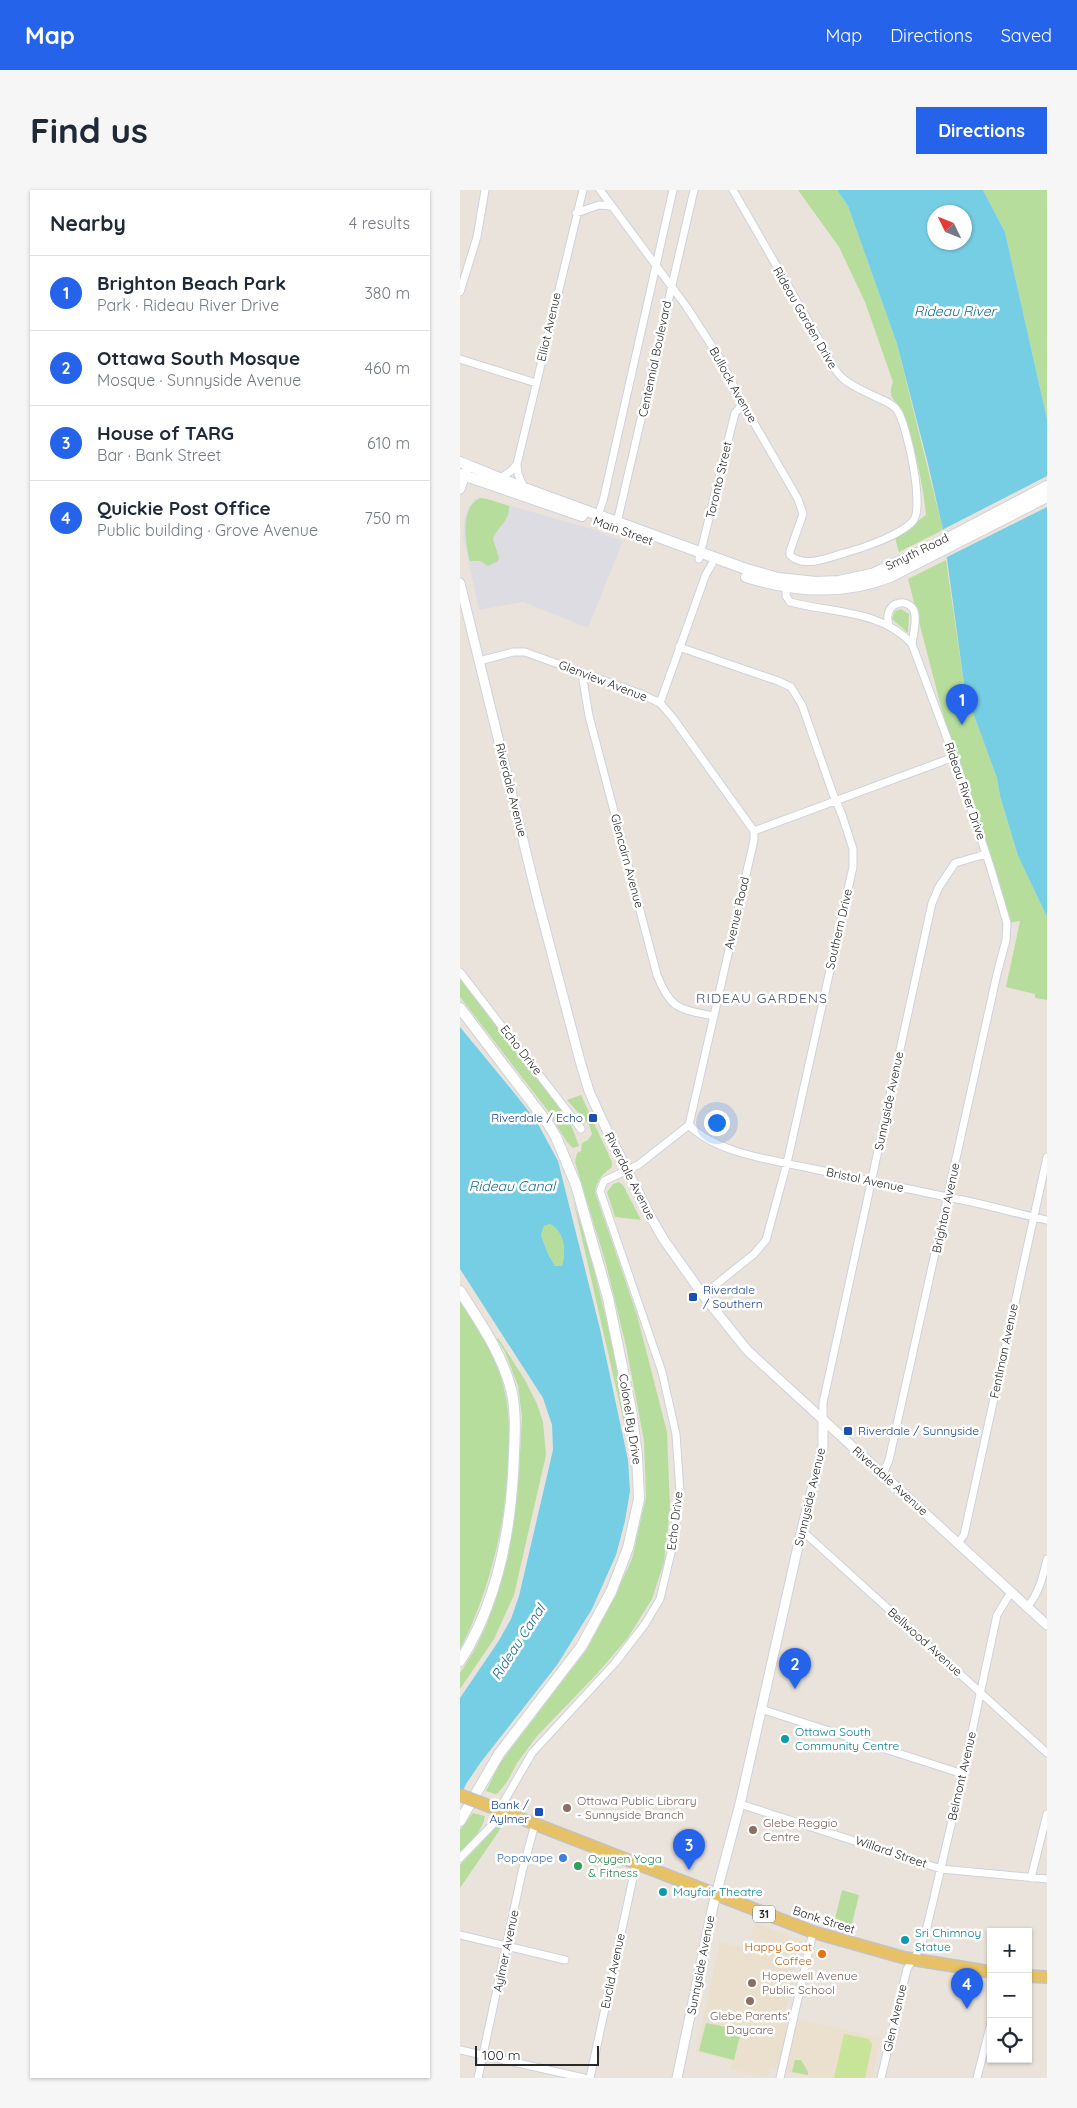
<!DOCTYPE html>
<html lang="en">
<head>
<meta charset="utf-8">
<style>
  :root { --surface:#fff; --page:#f6f6f7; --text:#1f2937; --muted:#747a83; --line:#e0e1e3; --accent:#2563eb }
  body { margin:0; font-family:Quicksand,sans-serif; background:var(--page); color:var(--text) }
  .controls { position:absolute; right:15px; bottom:15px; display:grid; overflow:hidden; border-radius:0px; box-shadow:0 1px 4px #0004 }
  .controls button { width:45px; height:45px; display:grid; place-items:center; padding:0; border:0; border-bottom:1px solid var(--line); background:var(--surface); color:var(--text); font:25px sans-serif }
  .compass { position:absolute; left:467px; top:15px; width:45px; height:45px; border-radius:50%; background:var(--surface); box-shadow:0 1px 4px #0004; rotate:313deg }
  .scale { position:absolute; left:15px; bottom:12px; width:124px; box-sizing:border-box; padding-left:5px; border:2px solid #292929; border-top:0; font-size:14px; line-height:18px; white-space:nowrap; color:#292929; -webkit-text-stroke:4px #fff; paint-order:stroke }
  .you { position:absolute; left:256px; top:932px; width:18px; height:18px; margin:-12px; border:4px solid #fff; border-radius:50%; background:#1a73e8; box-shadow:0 0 0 8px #1a73e833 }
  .badge { display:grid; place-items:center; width:32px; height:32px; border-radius:50%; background:var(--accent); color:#fff; font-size:16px; font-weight:700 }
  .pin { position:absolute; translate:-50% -41px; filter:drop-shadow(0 1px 2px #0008) }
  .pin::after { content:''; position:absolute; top:26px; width:18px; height:15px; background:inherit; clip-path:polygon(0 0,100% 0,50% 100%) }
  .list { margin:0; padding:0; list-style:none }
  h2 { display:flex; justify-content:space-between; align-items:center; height:65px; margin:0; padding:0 20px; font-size:21px }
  h2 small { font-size:16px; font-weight:400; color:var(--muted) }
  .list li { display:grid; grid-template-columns:32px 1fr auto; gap:15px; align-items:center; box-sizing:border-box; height:75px; padding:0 20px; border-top:1px solid var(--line) }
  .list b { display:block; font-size:19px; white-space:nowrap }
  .list p { margin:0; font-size:16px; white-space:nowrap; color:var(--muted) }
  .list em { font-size:16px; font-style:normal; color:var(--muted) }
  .icon { flex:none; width:28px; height:28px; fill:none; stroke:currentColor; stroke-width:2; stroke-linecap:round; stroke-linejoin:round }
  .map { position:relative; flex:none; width:587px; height:1888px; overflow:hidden; border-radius:0px }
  header { display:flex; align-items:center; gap:30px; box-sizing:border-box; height:70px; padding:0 25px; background:var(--accent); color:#fff }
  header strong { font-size:24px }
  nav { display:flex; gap:28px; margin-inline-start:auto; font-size:18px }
  .intro { display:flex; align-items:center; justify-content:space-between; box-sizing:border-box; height:120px; padding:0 30px }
  h1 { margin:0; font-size:35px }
  .button { padding:12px 22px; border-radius:0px; background:var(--accent); color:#fff; font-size:18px; font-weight:700 }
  main { display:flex; gap:30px; padding:0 30px }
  aside { flex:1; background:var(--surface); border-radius:0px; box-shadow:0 1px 4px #0004 }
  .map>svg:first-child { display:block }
  .industrial { fill:#dedce3 }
  .education { fill:#ebdfcd }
  .green { fill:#b6dd9c }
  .pitch { fill:#c8e499 }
  .water { fill:#76cee5; fill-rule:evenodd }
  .pier { fill:#eae3dc }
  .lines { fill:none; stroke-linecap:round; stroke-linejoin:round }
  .minor-casing { stroke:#ced2dd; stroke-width:9 }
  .tertiary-casing { stroke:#ced2dd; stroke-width:11 }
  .secondary-casing { stroke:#ced2dd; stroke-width:12 }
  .primary-casing { stroke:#c3c3c3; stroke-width:14 }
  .minor { stroke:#fff; stroke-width:7 }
  .tertiary { stroke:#fff; stroke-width:9 }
  .secondary { stroke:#fff; stroke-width:10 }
  .primary { stroke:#e6c166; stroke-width:11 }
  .primary-bridge-casing { stroke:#c3c3c3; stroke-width:14; stroke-linecap:butt }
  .primary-bridge { stroke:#e6c166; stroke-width:11 }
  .transit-dot { fill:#1a4fb4; stroke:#fff; stroke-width:2 }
  .culture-dot { fill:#0f9aa8; stroke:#fff; stroke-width:2 }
  .education-dot { fill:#8d6e63; stroke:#fff; stroke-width:2 }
  .shop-dot { fill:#3f7fe0; stroke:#fff; stroke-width:2 }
  .leisure-dot { fill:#2e9e5b; stroke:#fff; stroke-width:2 }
  .food-dot { fill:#e8710a; stroke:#fff; stroke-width:2 }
  .labels { text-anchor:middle; stroke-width:5; stroke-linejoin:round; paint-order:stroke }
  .shield { fill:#fff; stroke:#696969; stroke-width:1 }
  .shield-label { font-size:11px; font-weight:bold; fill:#292929 }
  .street-label { font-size:12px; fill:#292929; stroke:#fff }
  .transit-label { font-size:12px; fill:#164399; stroke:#fff; text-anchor:end }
  .culture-label { font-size:12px; fill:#0d838f; stroke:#fff; text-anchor:start }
  .education-label { font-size:12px; fill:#785e54; stroke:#fff; text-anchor:start }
  .shop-label { font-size:12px; fill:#366cbe; stroke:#fff; text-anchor:end }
  .leisure-label { font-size:12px; fill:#27864d; stroke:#fff; text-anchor:start }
  .food-label { font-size:12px; fill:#c56008; stroke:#fff; text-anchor:end }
  .water-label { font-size:14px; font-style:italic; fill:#176d8f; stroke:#fff }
  .neighbourhood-label { font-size:14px; letter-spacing:1px; fill:#4d5776; stroke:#fff }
</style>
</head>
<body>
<header>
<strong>Map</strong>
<nav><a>Map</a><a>Directions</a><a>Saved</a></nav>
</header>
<div class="intro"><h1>Find us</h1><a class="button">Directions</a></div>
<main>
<aside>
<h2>Nearby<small>4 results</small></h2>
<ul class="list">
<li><span class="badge">1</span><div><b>Brighton Beach Park</b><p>Park · Rideau River Drive</p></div><em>380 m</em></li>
<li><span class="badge">2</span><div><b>Ottawa South Mosque</b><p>Mosque · Sunnyside Avenue</p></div><em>460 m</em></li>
<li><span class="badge">3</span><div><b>House of TARG</b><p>Bar · Bank Street</p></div><em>610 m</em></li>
<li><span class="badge">4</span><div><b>Quickie Post Office</b><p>Public building · Grove Avenue</p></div><em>750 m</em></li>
</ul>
</aside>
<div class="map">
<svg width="587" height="1888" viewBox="0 0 587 1888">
  <rect width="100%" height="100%" fill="#eae3dc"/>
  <path class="industrial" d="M24,308L132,339L163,351L128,438L63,412L19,420L3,346L4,331L8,318L15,309Z"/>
  <path class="education" d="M294,1733L342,1751L324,1826L421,1848L412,1888H353L310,1878L308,1887L270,1879L273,1871L236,1862L260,1752L289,1759Z"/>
  <path class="green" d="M338,0H377L388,16L437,154L483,340L439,362L435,348L466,325C463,291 454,255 442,223C437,208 426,211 433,192L405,112L379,57Z
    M523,0H587V229L545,42Z
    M20,308L27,309L49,316C50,331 38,336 33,349L39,368L38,371L28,376L20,371H10C5,352 0,317 20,308Z
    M486,370L505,501L537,588L540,606L558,666L587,727V810L575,808V804L546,797L560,731L547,733L494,567L448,389Z
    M441,419L449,424L448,443L432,429L435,421Z
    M0,786L101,919L111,935L119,956L113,958L107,952L88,921L0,807Z
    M121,905L152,972V977C142,985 137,989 135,1002L177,1125L207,1242L210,1318L204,1372L192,1409L167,1449L134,1487L77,1546L57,1573L47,1592L38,1603L35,1604L26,1601L40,1573L127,1459L151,1414L172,1369L186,1307L184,1251L166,1156L146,1074L115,972L117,963L121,961L122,953L128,950L132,944L129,935L107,910Z
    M159,992L163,995L181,1030L155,1027L147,1002L153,994Z
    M113,1009L132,1071L158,1178L169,1247L167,1246Z
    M90,1034C105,1042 106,1061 102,1076H95L88,1064L81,1045L84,1036Z
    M0,1110C17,1135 34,1161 42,1190C63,1265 37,1391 0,1459Z
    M38,1148L65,1190L77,1214L83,1232L86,1265L54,1405L34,1449L0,1499V1483L14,1461L27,1434L48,1368L59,1283L62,1227L58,1196L45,1162L37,1149Z
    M13,1623L25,1626C23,1641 10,1652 0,1662V1640Z
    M38,1635L41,1638L0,1698V1675Z
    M382,1700L399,1705L390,1742L373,1737Z
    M246,1833L276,1839L280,1845L274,1870L239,1861Z
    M335,1870H341L348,1882V1885L332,1882Z"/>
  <path class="pitch" d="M384,1844L409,1849L412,1855L405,1888H374Z"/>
  <path class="water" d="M377,0H523L545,42L587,229V727L558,666L540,606L537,588L505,501L483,340L468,274L437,154L388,16ZM474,22H504V52H474Z
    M0,837L56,905L77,932L98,971L140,1139L168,1270L170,1301L165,1331L156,1365L132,1419L97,1475L21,1572L6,1594L0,1608V1508L38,1452L51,1429L59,1406L93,1260L92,1235L83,1208L0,1079ZM90,1034C105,1042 106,1061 102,1076H95L88,1064L81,1045L84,1036Z"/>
  <path class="pier" d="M587,286V317L483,369L480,341Z"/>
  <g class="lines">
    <defs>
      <path id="minor" d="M140,0L226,116L259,167L283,214L338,309L343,324L330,361V365C344,379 369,367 385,363C403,358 441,345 453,331C465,318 447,234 437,220C433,214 425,211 418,208C390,194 379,193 366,162L273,0
        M116,23L139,15L151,16
        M0,102L17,47L25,0
        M0,169L76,193
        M39,289L51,281L57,274
        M64,298L58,284L57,274L123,0
        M136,331L143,311L213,0
        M156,337L234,0
        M239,369L271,239L275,223L283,214
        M326,398V406L330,412C371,423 422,420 452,454L494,567L530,676L547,733L546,750L537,784L429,1270L423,1284
        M429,435C421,410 454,405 455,426C456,435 453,446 452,454
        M219,457L318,491L331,497L342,515L373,604L382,625L393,659V677L327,973L306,1050L294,1064L243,1105
        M19,471L53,462H65L181,504L200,513L213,528L294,641
        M125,484L123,490L129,526L197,785C211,820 219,819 254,826
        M200,513L246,384L252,374
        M294,641L494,567
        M0,782L121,939
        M229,935C256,963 312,970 349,978C395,988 441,997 487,1007C521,1013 554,1023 587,1030
        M363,1231V1213L472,713L479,697L495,673L526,664
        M341,1343L348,1346L587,1563
        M498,1353L504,1345L587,967
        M567,1417C579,1404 583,1386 587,1369
        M301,1519L503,1584
        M280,1614L481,1679L587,1689
        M39,1620L72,1563L155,1473L185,1434L200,1409L213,1354L220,1302L216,1244L202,1182L140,1001L144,991L178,975L229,935L294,650V641
        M0,1668L36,1631L49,1624
        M571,1688L587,1624
        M0,1745L105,1770
        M0,1860L124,1888
        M18,1888L62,1682L75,1634
        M130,1888L176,1674
        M320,1888L353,1742
        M421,1888L447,1779L459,1760L467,1737L503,1584L537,1425L551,1402
        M517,1888L531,1833"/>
      <path id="tertiary" d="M0,299L8,276
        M0,393L77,707L120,871L129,901L142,930L190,1026L204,1050L243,1105L287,1160L587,1435
        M217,1888L253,1716L280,1614L341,1343L363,1256V1231"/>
      <path id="secondary" d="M0,272L64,298L286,379L318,388L356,392L379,391L412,384L467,359L587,296
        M0,284L122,326
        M286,387C334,402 382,406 430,387L587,307
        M0,818L89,935L96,947L116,995L148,1108L171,1220L177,1266L179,1309L168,1358L151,1402L121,1457L39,1564L0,1631
        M0,1101C20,1132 41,1162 51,1199C56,1219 55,1241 54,1263C52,1333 39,1410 0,1471"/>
      <path id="primary" d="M21,1613L353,1742L445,1768L531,1782
        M568,1786L587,1787"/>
    </defs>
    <use href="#minor" class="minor-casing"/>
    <use href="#tertiary" class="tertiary-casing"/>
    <use href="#secondary" class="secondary-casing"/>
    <use href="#primary" class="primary-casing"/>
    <use href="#minor" class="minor"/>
    <use href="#tertiary" class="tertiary"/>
    <use href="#secondary" class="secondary"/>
    <use href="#primary" class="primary"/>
    <defs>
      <path id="primary-bridge" d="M0,1605L21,1613"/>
    </defs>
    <use href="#primary-bridge" class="primary-bridge-casing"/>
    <use href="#primary-bridge" class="primary-bridge"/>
  </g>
  <g class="transit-dot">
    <rect x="128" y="923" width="10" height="10" rx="2.5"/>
    <rect x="228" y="1102" width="10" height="10" rx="2.5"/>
    <rect x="383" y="1236" width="10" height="10" rx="2.5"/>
    <rect x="74" y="1617" width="10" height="10" rx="2.5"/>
  </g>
  <g class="culture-dot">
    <circle cx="325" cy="1549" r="5"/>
    <circle cx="203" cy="1702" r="5"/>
    <circle cx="445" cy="1750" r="5"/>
  </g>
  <g class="education-dot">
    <circle cx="107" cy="1618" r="5"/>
    <circle cx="293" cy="1640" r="5"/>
    <circle cx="292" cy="1793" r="5"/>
    <circle cx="290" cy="1811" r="5"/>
  </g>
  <circle class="shop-dot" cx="103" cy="1668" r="5"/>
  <circle class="leisure-dot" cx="118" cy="1676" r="5"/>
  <circle class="food-dot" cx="362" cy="1764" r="5"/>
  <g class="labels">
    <rect class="shield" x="293" y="1715.5" width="22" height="17" rx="4"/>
    <g class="shield-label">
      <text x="304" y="1728">31</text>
    </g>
    <g class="street-label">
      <text transform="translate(345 128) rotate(60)" y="4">Rideau Garden Drive</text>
      <text transform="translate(89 137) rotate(-77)" y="4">Elliot Avenue</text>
      <text transform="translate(195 169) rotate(-78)" y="4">Centennial Boulevard</text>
      <text transform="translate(273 195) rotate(61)" y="4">Bullock Avenue</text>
      <text transform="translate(259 290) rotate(-77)" y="4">Toronto Street</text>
      <text transform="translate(163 341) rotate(20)" y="4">Main Street</text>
      <text transform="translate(457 362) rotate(-26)" y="4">Smyth Road</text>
      <text transform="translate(143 491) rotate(21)" y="4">Glenview Avenue</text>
      <text transform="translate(51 600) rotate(76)" y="4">Riverdale Avenue</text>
      <text transform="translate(505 601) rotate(71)" y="4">Rideau River Drive</text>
      <text transform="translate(167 671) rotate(75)" y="4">Glencairn Avenue</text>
      <text transform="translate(277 723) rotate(-77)" y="4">Avenue Road</text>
      <text transform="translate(379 739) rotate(-77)" y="4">Southern Drive</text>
      <text transform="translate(61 860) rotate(52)" y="4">Echo Drive</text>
      <text transform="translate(429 911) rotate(-78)" y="4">Sunnyside Avenue</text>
      <text transform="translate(170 986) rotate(63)" y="4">Riverdale Avenue</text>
      <text transform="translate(405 990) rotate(12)" y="4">Bristol Avenue</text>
      <text transform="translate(486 1018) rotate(-78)" y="4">Brighton Avenue</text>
      <text transform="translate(544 1161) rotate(-78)" y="4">Fentiman Avenue</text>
      <text transform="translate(170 1229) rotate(81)" y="4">Colonel By Drive</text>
      <text transform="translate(430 1291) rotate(42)" y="4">Riverdale Avenue</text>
      <text transform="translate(350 1307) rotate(-77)" y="4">Sunnyside Avenue</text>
      <text transform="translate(215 1331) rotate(-83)" y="4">Echo Drive</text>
      <text transform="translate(465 1452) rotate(42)" y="4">Bellwood Avenue</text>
      <text transform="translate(502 1586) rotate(-77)" y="4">Belmont Avenue</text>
      <text transform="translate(431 1662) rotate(19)" y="4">Willard Street</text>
      <text transform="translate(364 1730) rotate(18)" y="4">Bank Street</text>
      <text transform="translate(46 1761) rotate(-78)" y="4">Aylmer Avenue</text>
      <text transform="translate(241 1775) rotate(-79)" y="4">Sunnyside Avenue</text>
      <text transform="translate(153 1781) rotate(-78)" y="4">Euclid Avenue</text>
      <text transform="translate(435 1828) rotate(-77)" y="4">Glen Avenue</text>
    </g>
    <g class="transit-label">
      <text x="123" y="932">Riverdale / Echo</text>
      <text x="243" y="1104" text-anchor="start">Riverdale<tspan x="243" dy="14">/ Southern</tspan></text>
      <text x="398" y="1245" text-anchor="start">Riverdale / Sunnyside</text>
      <text x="69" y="1619">Bank /<tspan x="69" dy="14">Aylmer</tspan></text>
    </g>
    <g class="culture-label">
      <text x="335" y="1546">Ottawa South<tspan x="335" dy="14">Community Centre</tspan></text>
      <text x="213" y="1706">Mayfair Theatre</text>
      <text x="455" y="1747">Sri Chimnoy<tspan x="455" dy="14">Statue</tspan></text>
    </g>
    <g class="education-label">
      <text x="117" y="1615">Ottawa Public Library<tspan x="117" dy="14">- Sunnyside Branch</tspan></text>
      <text x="303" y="1637">Glebe Reggio<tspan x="303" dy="14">Centre</tspan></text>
      <text x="302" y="1790">Hopewell Avenue<tspan x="302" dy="14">Public School</tspan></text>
      <text x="290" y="1830" text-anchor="middle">Glebe Parents'<tspan x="290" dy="14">Daycare</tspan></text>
    </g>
    <g class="shop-label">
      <text x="93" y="1672">Popavape</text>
    </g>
    <g class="leisure-label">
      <text x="128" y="1673">Oxygen Yoga<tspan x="128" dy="14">&amp; Fitness</tspan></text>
    </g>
    <g class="food-label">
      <text x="352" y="1761">Happy Goat<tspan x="352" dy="14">Coffee</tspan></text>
    </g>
    <g class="water-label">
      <text x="495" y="126">Rideau River</text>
      <text x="52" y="1001">Rideau Canal</text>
      <text transform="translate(58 1452) rotate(-57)" y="5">Rideau Canal</text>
    </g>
    <g class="neighbourhood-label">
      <text x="302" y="813">RIDEAU GARDENS</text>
    </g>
  </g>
</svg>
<div class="controls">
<button>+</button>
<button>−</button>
<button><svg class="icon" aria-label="locate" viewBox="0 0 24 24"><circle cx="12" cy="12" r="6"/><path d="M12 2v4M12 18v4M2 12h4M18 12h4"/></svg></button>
</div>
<svg class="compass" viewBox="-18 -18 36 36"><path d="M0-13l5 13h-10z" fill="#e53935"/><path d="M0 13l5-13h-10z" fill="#747a83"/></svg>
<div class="scale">100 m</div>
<div class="you"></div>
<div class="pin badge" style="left:502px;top:535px">1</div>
<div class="pin badge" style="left:335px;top:1499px">2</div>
<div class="pin badge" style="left:229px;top:1680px">3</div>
<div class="pin badge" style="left:507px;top:1819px">4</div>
</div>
</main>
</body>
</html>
